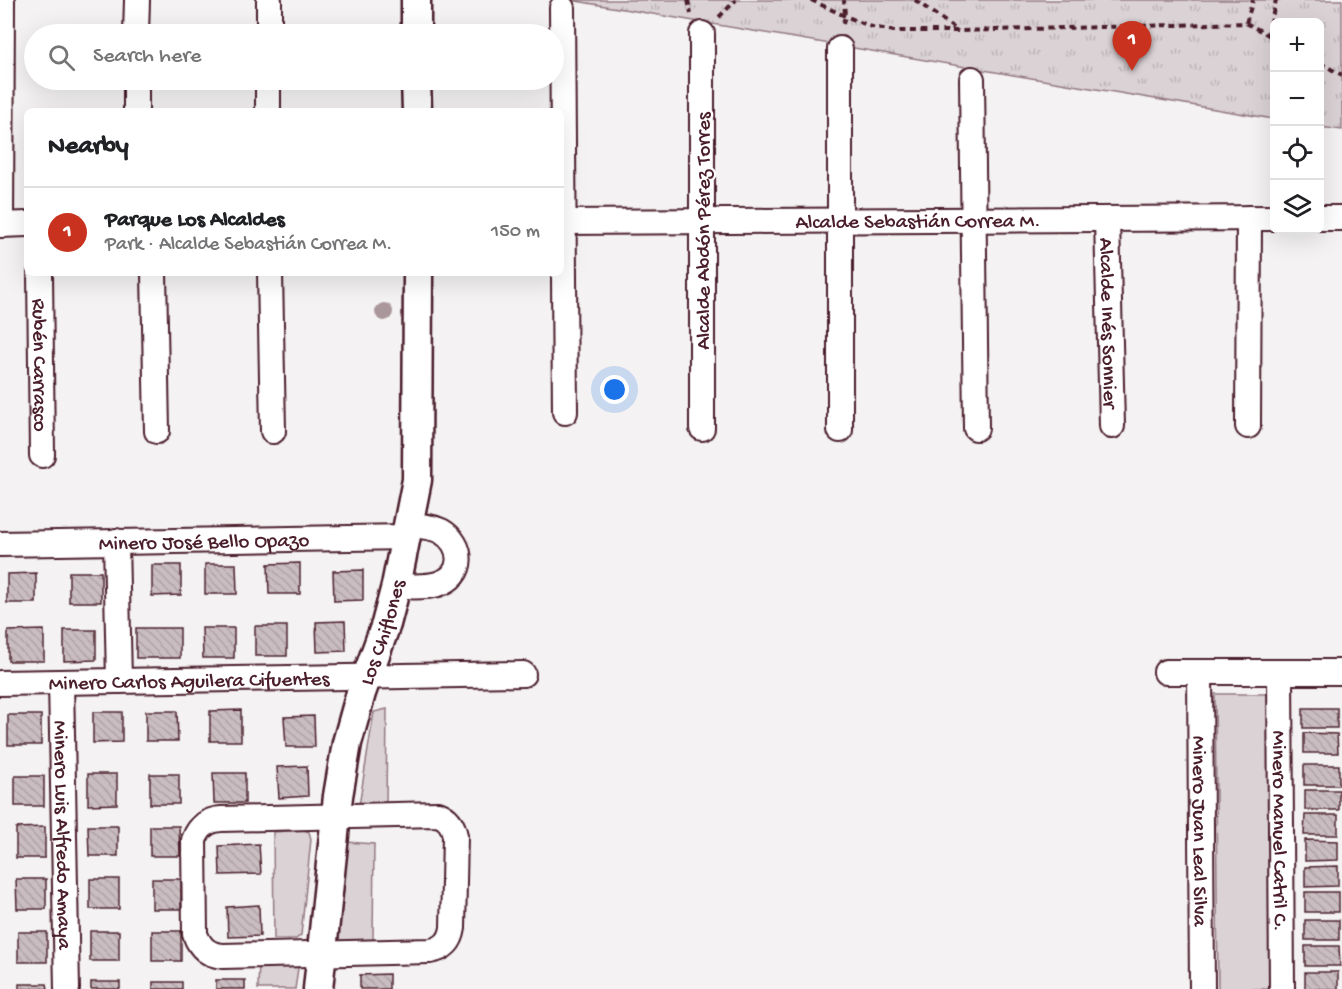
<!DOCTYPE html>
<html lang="en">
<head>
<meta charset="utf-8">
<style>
  :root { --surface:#fff; --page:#f6f6f6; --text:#202124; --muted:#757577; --line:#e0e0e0; --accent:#c8321e }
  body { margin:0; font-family:"Gochi Hand",sans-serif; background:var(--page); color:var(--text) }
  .controls { position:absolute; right:18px; top:18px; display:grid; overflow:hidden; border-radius:9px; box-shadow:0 6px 24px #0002 }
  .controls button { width:54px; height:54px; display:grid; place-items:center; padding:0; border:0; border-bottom:2px solid var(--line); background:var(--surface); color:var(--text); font:30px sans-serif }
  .you { position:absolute; left:615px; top:390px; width:21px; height:21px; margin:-15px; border:4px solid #fff; border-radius:50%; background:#1a73e8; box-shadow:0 0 0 9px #1a73e833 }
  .badge { display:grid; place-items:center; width:39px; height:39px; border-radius:50%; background:var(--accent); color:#fff; font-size:20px; font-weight:700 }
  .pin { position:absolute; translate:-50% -50px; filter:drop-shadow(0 2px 3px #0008) }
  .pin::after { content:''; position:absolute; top:32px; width:21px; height:18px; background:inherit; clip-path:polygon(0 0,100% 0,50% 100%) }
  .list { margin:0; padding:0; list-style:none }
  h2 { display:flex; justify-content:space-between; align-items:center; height:78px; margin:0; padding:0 24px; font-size:26px }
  h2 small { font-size:20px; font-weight:400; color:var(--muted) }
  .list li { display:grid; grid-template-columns:39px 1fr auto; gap:18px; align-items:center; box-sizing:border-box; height:90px; padding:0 24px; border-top:2px solid var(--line) }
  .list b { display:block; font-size:22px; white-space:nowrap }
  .list p { margin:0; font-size:20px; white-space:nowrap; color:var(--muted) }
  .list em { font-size:20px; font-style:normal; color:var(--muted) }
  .icon { flex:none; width:33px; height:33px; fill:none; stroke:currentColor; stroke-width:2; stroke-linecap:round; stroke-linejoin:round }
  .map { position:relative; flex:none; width:1342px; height:989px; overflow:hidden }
  .search { position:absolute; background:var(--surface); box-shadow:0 6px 24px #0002; left:24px; top:24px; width:540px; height:66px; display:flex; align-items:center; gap:15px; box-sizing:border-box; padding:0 21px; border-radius:33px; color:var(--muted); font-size:22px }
  .panel { position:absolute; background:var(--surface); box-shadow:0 6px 24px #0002; left:24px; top:108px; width:540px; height:168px; border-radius:9px }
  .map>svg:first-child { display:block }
  .grass { fill:#dbd2d5; stroke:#927880; stroke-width:1.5 }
  .park { fill:url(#park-tufts); stroke:#927880; stroke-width:1.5 }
  .building { fill:url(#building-back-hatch); stroke:#4a1f2b; stroke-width:1.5 }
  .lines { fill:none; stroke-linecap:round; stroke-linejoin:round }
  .minor-casing { stroke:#4a1f2b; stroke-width:28 }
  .tertiary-casing { stroke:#4a1f2b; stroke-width:33 }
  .path { stroke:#4a1f2b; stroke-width:4; stroke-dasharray:6 4.5; stroke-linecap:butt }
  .minor { stroke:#fff; stroke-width:24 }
  .tertiary { stroke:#fff; stroke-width:28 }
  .tree { fill:#aa979c }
  .labels { text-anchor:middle; stroke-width:4.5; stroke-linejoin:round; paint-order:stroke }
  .street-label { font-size:21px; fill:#4a1f2b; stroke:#fff }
</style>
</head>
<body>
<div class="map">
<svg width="1342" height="989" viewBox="0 0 1342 989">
  <defs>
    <pattern id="park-tufts" width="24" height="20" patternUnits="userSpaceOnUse" patternTransform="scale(1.5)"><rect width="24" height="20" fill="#dbd2d5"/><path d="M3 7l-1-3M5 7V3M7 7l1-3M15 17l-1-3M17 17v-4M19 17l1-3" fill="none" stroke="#bdb4b7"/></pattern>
    <pattern id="building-back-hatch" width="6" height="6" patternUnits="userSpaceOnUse" patternTransform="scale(1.5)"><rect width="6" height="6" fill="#cabdc1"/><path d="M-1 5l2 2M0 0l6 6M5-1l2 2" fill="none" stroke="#afa2a6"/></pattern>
  </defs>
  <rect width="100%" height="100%" fill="#f4f2f2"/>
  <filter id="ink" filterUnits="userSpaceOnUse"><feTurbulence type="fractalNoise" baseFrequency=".0167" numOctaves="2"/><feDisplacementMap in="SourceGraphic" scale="12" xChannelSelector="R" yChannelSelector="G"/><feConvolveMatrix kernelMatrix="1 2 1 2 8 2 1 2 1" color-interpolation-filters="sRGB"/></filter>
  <g filter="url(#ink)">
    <path class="grass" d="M1215,694H1273L1275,989H1218Z
      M387,709L386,805L359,806L374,712Z
      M304,830L309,832L311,839L301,935L296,939H274L273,832Z
      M346,842L374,844L373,940L334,941Z
      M259,961L296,964L298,968L295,989H258Z"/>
    <path class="park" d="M570,0H1342V130L1320,127V22H1274V119Z"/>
    <path class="building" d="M300,563V594H269L268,564Z
      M205,564H236L237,594H205Z
      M152,565H181V595L152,596Z
      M363,570V600L334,601L333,571Z
      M69,572H101V602H69Z
      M36,573V603H7V574Z
      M345,621L346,651L317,652L316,622Z
      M255,626H287V656H255Z
      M136,628H180V658H136Z
      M202,628H234V658H203Z
      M44,630V661H8V631Z
      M64,630H96V660L64,661Z
      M1303,708H1337V728H1303Z
      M241,710V741H210V711Z
      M146,711H177L178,741H146Z
      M93,712H122V742L93,743Z
      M8,715H41V745H8Z
      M314,716L315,747H286L284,717Z
      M1304,733L1337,734L1338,753H1304Z
      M1304,765H1339V785H1304Z
      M307,766L308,796L279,798L277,767Z
      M213,773H245V803H214Z
      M88,774H117V804L88,805Z
      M150,774H179V804H150Z
      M15,776H44V806H15Z
      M1305,790H1339V810H1305Z
      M1305,815H1338V835H1304Z
      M88,826H118V856H89Z
      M150,826H179L180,856H150Z
      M45,827V858H16V828Z
      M1305,840L1338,841V860L1305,861Z
      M259,844L261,874L220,875L219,846Z
      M1338,866V886L1305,887V867Z
      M16,879H46V909H17Z
      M90,879H119V909H90Z
      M152,879H181V909H152Z
      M1305,892H1339V912H1305Z
      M259,905L260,936L228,937L227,907Z
      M1305,920H1339V940H1305Z
      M90,931H119V961H90Z
      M152,931H181V961H152Z
      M18,932H47V962H18Z
      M1305,946H1339L1340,966H1305Z
      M1305,972H1338V989H1305Z
      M389,974V989H360V975Z
      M216,980H245V989H216Z
      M91,982H120V989H91Z
      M153,982H182V989H153Z
      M19,984H47L48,989H19Z"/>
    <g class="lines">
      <defs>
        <g id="minor">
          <path d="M562,8L565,412"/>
          <path d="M136,34L137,0"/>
          <path d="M269,34V0"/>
          <path d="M702,34V428"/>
          <path d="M972,79L976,428"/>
          <path d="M136,111V80"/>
          <path d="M268,111V80"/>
          <path d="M1320,218H1342"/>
          <path id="s1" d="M1107,219L1112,426"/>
          <path id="s2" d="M561,222L1274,218"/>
          <path d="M0,225L27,224"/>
          <path d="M1,225L2,0"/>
          <path id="s3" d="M40,273L42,455"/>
          <path d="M154,273L157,431"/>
          <path d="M270,273L273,431"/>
          <path d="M1248,426L1249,218"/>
          <path d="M840,430V49"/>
          <path d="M116,541L119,681"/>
          <path id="s4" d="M0,544L407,537"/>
          <path d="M396,586C409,586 425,588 438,584C466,576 464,544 441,531C431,526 420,526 409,525"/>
          <path d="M1166,672H1342"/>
          <path id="s5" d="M1200,672L1202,989"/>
          <path id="s6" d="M1280,672L1282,989"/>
          <path id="s7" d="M61,682L67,989"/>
          <path id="s8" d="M0,683L523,674"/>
          <path d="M438,814C449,818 453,825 455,836L453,928C451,941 444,949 430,951L223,956C208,955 200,948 195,934L194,840C199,827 207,820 221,819Z"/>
        </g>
        <g id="tertiary">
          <path d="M416,0V34"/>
          <path d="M416,80L417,111"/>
          <path id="s9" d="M318,989L338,796L347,743L361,693L386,624L396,586L417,480L418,273"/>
        </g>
      </defs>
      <use href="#minor" class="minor-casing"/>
      <use href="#tertiary" class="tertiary-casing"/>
      <path class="path" d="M688,0L691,14
        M811,0L845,16L872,27L894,31H958L1246,23L1274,38
        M915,0L958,31
        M719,17L736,0
        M1246,23L1253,0
        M843,24L845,16L844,0
        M1268,35L1276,0
        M1320,63L1342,75"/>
      <use href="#minor" class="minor"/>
      <use href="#tertiary" class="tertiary"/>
    </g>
    <circle class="tree" cx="384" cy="312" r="9"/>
  </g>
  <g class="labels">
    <g class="street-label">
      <text dy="7" stroke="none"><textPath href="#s2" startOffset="357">Alcalde Sebastián Correa M.</textPath></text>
      <text transform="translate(702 231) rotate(-90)" y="7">Alcalde Abdón Pérez Torres</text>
      <text dy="7" stroke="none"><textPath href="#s1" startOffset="104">Alcalde Inés Sonnier</textPath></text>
      <text dy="7" stroke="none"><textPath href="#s3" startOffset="92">Rubén Carrasco</textPath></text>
      <text dy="7" stroke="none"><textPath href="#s4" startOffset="204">Minero José Bello Opazo</textPath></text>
      <text dy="7" stroke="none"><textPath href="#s9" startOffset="364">Los Chiflones</textPath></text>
      <text dy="7" stroke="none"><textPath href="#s8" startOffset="189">Minero Carlos Aguilera Cifuentes</textPath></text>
      <text dy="7" stroke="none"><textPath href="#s5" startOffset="159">Minero Juan Leal Silva</textPath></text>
      <text dy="7" stroke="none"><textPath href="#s6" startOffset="159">Minero Manuel Catril C.</textPath></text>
      <text dy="7" stroke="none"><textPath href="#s7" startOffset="153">Minero Luis Alfredo Amaya</textPath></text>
    </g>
  </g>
</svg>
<div class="controls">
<button>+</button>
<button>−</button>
<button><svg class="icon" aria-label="locate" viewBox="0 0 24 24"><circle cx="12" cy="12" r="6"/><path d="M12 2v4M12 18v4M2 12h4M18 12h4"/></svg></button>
<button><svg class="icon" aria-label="layers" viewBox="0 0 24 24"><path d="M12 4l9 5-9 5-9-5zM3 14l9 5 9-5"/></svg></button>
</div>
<div class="you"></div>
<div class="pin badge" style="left:1132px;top:71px">1</div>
<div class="search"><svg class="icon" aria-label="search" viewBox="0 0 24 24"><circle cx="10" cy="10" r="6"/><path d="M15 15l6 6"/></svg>Search here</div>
<section class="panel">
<h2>Nearby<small></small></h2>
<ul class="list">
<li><span class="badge">1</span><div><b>Parque Los Alcaldes</b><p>Park · Alcalde Sebastián Correa M.</p></div><em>150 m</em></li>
</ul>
</section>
</div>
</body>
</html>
